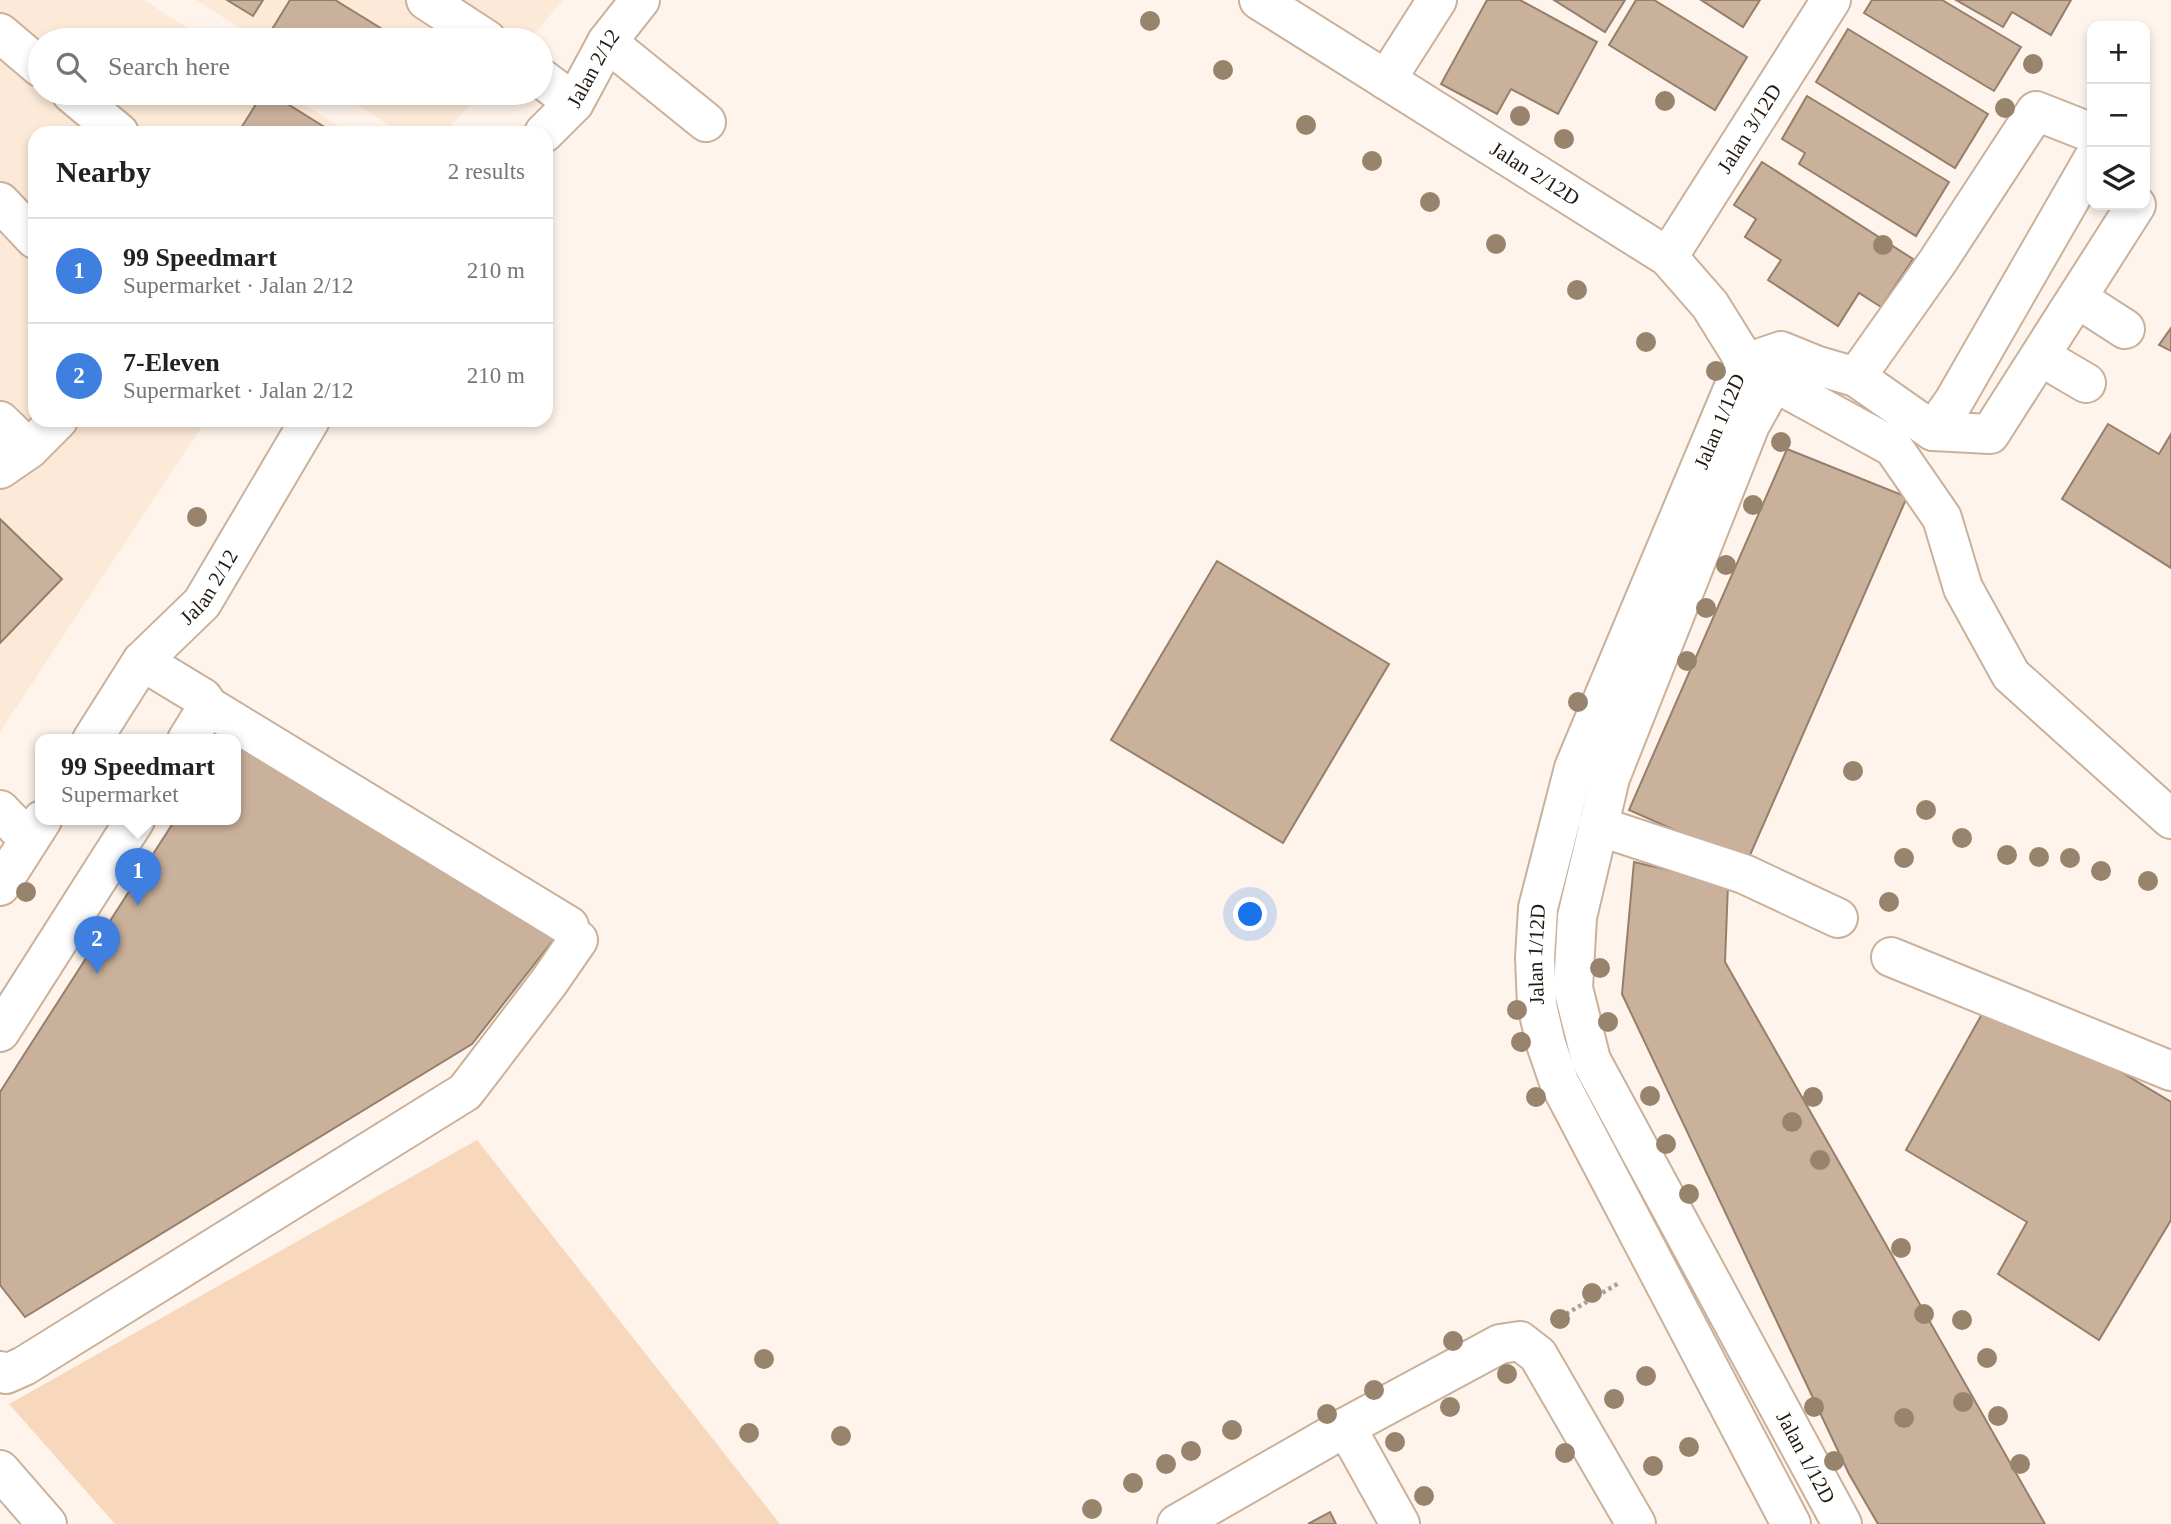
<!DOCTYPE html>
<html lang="en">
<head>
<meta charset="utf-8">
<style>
  :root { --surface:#fff; --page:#f6f6f6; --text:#222; --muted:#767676; --line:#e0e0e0; --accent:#027ba3 }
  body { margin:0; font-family:Georgia,serif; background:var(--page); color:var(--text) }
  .controls { position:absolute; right:21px; top:21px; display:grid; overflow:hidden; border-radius:14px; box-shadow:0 4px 10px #0003 }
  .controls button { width:63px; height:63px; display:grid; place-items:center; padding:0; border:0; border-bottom:2px solid var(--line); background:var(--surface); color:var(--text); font:35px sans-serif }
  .you { position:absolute; left:1251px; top:915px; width:24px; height:24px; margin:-18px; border:5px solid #fff; border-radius:50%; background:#1a73e8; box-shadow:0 0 0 10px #1a73e833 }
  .badge { display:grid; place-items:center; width:46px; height:46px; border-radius:50%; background:var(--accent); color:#fff; font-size:23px; font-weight:700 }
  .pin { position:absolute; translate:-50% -58px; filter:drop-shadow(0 2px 4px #0008) }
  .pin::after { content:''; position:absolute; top:37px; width:24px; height:21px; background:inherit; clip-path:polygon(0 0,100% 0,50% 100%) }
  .popup { position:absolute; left:35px; top:734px; width:206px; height:91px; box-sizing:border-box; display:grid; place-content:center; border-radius:14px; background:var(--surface); filter:drop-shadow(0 2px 5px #0005); font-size:23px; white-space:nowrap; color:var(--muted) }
  .popup b { font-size:26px; color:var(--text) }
  .popup::after { content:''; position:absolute; left:50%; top:100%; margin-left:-14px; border:14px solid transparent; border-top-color:var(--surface) }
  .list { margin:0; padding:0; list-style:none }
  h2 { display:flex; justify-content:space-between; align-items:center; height:91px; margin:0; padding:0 28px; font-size:30px }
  h2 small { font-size:23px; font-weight:400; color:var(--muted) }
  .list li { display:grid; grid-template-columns:46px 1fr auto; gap:21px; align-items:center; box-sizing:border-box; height:105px; padding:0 28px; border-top:2px solid var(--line) }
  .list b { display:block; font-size:26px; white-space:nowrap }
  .list p { margin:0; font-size:23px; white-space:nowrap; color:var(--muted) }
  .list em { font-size:23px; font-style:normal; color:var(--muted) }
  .icon { flex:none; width:38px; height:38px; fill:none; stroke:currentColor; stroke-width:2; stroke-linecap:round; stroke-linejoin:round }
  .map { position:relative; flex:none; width:2171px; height:1524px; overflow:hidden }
  .search { position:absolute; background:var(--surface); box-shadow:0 4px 10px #0003; left:28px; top:28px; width:525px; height:77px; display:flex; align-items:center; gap:18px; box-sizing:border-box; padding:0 24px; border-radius:38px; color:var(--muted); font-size:26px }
  .panel { position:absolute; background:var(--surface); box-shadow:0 4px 10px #0003; left:28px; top:126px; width:525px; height:301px; border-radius:21px }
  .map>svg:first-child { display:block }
  .built { fill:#fce9d7 }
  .green { fill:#f7d8bc }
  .building { fill:#cab19b; stroke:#967f6a; stroke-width:2 }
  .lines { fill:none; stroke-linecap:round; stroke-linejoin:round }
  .minor-casing { stroke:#c9b19b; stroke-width:42 }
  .path { stroke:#aca198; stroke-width:4.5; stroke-dasharray:3.5 3.5; stroke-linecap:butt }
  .minor { stroke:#fff; stroke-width:38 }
  .tree { fill:#98836c }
  .labels { text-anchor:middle; stroke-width:5; stroke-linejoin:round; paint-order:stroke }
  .street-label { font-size:21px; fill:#21180f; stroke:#fff }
</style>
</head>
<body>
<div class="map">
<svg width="2171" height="1524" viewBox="0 0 2171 1524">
  <rect width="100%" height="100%" fill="#fff4eb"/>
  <path class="built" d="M0,0H144L206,40H40V93H287L349,133H35V420H206L0,732Z
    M196,0H563L529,40H258Z
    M339,93H481L444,133H401Z"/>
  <path class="green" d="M477,1140L780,1524H115L9,1404Z"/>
  <path class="building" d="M227,0H263L253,16Z
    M290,0H335L400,40H287L271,31Z
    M1487,0H1520L1597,42L1558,114L1511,89L1497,114L1441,84Z
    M1554,0H1625L1605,32Z
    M1636,0H1654L1747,57L1715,110L1609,45Z
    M1701,0H1760L1743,27Z
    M1872,0H1942L2021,47L1994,91L1864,13Z
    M1956,0H2071L2051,35L2012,12L2003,27Z
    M1848,29L1988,114L1955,168L1816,82Z
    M263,93H270L334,133H238Z
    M1807,96L1949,182L1916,236L1799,164L1805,153L1782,139Z
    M1762,162L1913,259L1881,307L1859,293L1838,326L1768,280L1781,260L1745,237L1756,219L1734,205Z
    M2171,328V351L2159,345Z
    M2108,424L2159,454L2171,434V568L2062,499Z
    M1787,449L1907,497L1747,862L1629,810Z
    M0,519L62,579L0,643Z
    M1217,561L1389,664L1283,843L1111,740Z
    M236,740L554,939L472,1044L25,1317L0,1285V1092L175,820H236Z
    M1634,862L1728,884L1725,962L2045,1524H1878L1849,1474L1622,994Z
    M1987,1005L2091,1054L2171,1102V1220L2099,1340L1998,1274L2027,1222L1906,1150Z
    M1330,1512L1336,1524H1308Z"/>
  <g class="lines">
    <defs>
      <g id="minor">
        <path d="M426,0L487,40"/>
        <path id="s1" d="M1259,0L1668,257L1710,305L1746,363L1774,382L1893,447L1942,518L1963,588L2011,675L2171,819"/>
        <path d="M0,33L40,67"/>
        <path d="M607,42L706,122"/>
        <path d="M541,78L574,103"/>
        <path d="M1386,80L1437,0"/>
        <path d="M71,93L119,133"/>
        <path id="s2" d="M544,133L574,103L607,42L640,0"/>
        <path d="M2092,133L2036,111L1938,261L1856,377L1933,431L1990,434L2136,205"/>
        <path d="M0,202L35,239"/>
        <path id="s3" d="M1668,257L1831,0"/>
        <path d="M2077,298L2125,329"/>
        <path d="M2040,356L2086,383"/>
        <path id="s4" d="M1774,382L1750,425L1610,778L1577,917L1573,988L1591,1060L1842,1524"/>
        <path d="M0,421L29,449"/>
        <path d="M1933,431L1954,401L2092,161"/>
        <path d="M0,469L29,449L58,420"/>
        <path d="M142,661L203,698L208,706"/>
        <path id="s5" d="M92,740L142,661L202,603L310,420"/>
        <path d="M187,740L208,706L569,926"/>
        <path d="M0,810L29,840"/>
        <path d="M1598,826L1744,874L1838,918"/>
        <path d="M0,886L42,820"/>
        <path d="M1891,957L2171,1071"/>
        <path d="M0,1032L135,820"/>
        <path d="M0,1371L6,1374L24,1366L465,1092L549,982L578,940"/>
        <path d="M1346,1427L1400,1524"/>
        <path d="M0,1470L47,1524"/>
        <path d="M1177,1524L1346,1427L1500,1344L1520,1341L1538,1355L1636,1524"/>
        <path id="s6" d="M1791,1524L1559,1082L1546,1044L1537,1005L1535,958L1538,908L1574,768L1736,382L1746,363L1781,351L1818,366L1856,377"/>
      </g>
    </defs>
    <use href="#minor" class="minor-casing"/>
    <path class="path" d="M1554,1321L1619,1283"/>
    <use href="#minor" class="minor"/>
  </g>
  <g class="tree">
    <circle cx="1150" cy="21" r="10"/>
    <circle cx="2033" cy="64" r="10"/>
    <circle cx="1223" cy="70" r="10"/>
    <circle cx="1665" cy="101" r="10"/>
    <circle cx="2005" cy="108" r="10"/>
    <circle cx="1520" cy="116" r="10"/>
    <circle cx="1306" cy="125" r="10"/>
    <circle cx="1564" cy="139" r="10"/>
    <circle cx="1372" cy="161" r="10"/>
    <circle cx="1430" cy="202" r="10"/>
    <circle cx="1496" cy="244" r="10"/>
    <circle cx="1883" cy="245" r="10"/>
    <circle cx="1577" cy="290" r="10"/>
    <circle cx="1646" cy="342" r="10"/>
    <circle cx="1716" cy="371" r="10"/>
    <circle cx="1781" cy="442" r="10"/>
    <circle cx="1753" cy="505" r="10"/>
    <circle cx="197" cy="517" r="10"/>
    <circle cx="1726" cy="565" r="10"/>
    <circle cx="1706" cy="608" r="10"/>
    <circle cx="1687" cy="661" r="10"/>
    <circle cx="1578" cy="702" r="10"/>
    <circle cx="1853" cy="771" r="10"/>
    <circle cx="1926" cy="810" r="10"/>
    <circle cx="1962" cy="838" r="10"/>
    <circle cx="2007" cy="855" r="10"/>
    <circle cx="2039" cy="857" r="10"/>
    <circle cx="1904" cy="858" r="10"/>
    <circle cx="2070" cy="858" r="10"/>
    <circle cx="2101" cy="871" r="10"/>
    <circle cx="2148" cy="881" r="10"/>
    <circle cx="26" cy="892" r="10"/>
    <circle cx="1889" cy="902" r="10"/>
    <circle cx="1600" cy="968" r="10"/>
    <circle cx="1517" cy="1010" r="10"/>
    <circle cx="1608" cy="1022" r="10"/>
    <circle cx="1521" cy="1042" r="10"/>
    <circle cx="1650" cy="1096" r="10"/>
    <circle cx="1536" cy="1097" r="10"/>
    <circle cx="1813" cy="1097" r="10"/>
    <circle cx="1792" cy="1122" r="10"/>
    <circle cx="1666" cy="1144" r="10"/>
    <circle cx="1820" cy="1160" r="10"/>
    <circle cx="1689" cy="1194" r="10"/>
    <circle cx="1901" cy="1248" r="10"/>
    <circle cx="1592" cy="1293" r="10"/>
    <circle cx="1924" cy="1314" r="10"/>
    <circle cx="1560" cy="1319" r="10"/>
    <circle cx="1962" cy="1320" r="10"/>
    <circle cx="1453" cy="1341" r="10"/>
    <circle cx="1987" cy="1358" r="10"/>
    <circle cx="764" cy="1359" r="10"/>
    <circle cx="1507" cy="1374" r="10"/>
    <circle cx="1646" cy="1376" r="10"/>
    <circle cx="1374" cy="1390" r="10"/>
    <circle cx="1614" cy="1399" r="10"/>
    <circle cx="1963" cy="1402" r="10"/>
    <circle cx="1450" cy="1407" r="10"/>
    <circle cx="1814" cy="1407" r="10"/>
    <circle cx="1327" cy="1414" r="10"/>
    <circle cx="1998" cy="1416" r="10"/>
    <circle cx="1904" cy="1418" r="10"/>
    <circle cx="1232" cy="1430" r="10"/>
    <circle cx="749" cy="1433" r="10"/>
    <circle cx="841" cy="1436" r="10"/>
    <circle cx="1395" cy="1442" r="10"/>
    <circle cx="1689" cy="1447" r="10"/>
    <circle cx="1191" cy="1451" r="10"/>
    <circle cx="1565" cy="1453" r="10"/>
    <circle cx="1834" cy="1461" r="10"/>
    <circle cx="1166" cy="1464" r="10"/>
    <circle cx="2020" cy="1464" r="10"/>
    <circle cx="1653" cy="1466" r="10"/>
    <circle cx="1133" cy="1483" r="10"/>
    <circle cx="1424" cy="1496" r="10"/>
    <circle cx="1092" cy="1509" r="10"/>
  </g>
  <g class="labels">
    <g class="street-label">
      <text dy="7" stroke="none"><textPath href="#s2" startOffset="82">Jalan 2/12</textPath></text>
      <text dy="7" stroke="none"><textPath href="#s3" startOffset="152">Jalan 3/12D</textPath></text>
      <text dy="7" stroke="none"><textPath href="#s1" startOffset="326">Jalan 2/12D</textPath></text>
      <text dy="7" stroke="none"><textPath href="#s6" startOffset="1197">Jalan 1/12D</textPath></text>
      <text dy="7" stroke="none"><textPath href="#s5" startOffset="194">Jalan 2/12</textPath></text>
      <text dy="7" stroke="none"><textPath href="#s6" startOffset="630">Jalan 1/12D</textPath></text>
      <text dy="7" stroke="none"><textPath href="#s4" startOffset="1169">Jalan 1/12D</textPath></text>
    </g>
  </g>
</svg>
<div class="controls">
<button>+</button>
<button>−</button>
<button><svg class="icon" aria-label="layers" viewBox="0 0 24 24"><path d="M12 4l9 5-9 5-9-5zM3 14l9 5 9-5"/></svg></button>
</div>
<div class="you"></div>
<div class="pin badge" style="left:138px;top:906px;background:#3f7fe0">1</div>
<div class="popup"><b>99 Speedmart</b>Supermarket</div>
<div class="pin badge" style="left:97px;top:974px;background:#3f7fe0">2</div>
<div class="search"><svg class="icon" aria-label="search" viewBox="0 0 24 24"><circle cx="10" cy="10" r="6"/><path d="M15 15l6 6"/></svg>Search here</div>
<section class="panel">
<h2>Nearby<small>2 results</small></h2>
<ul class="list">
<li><span class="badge" style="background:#3f7fe0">1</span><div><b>99 Speedmart</b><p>Supermarket · Jalan 2/12</p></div><em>210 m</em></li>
<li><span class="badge" style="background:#3f7fe0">2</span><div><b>7-Eleven</b><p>Supermarket · Jalan 2/12</p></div><em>210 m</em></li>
</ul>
</section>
</div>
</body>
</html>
